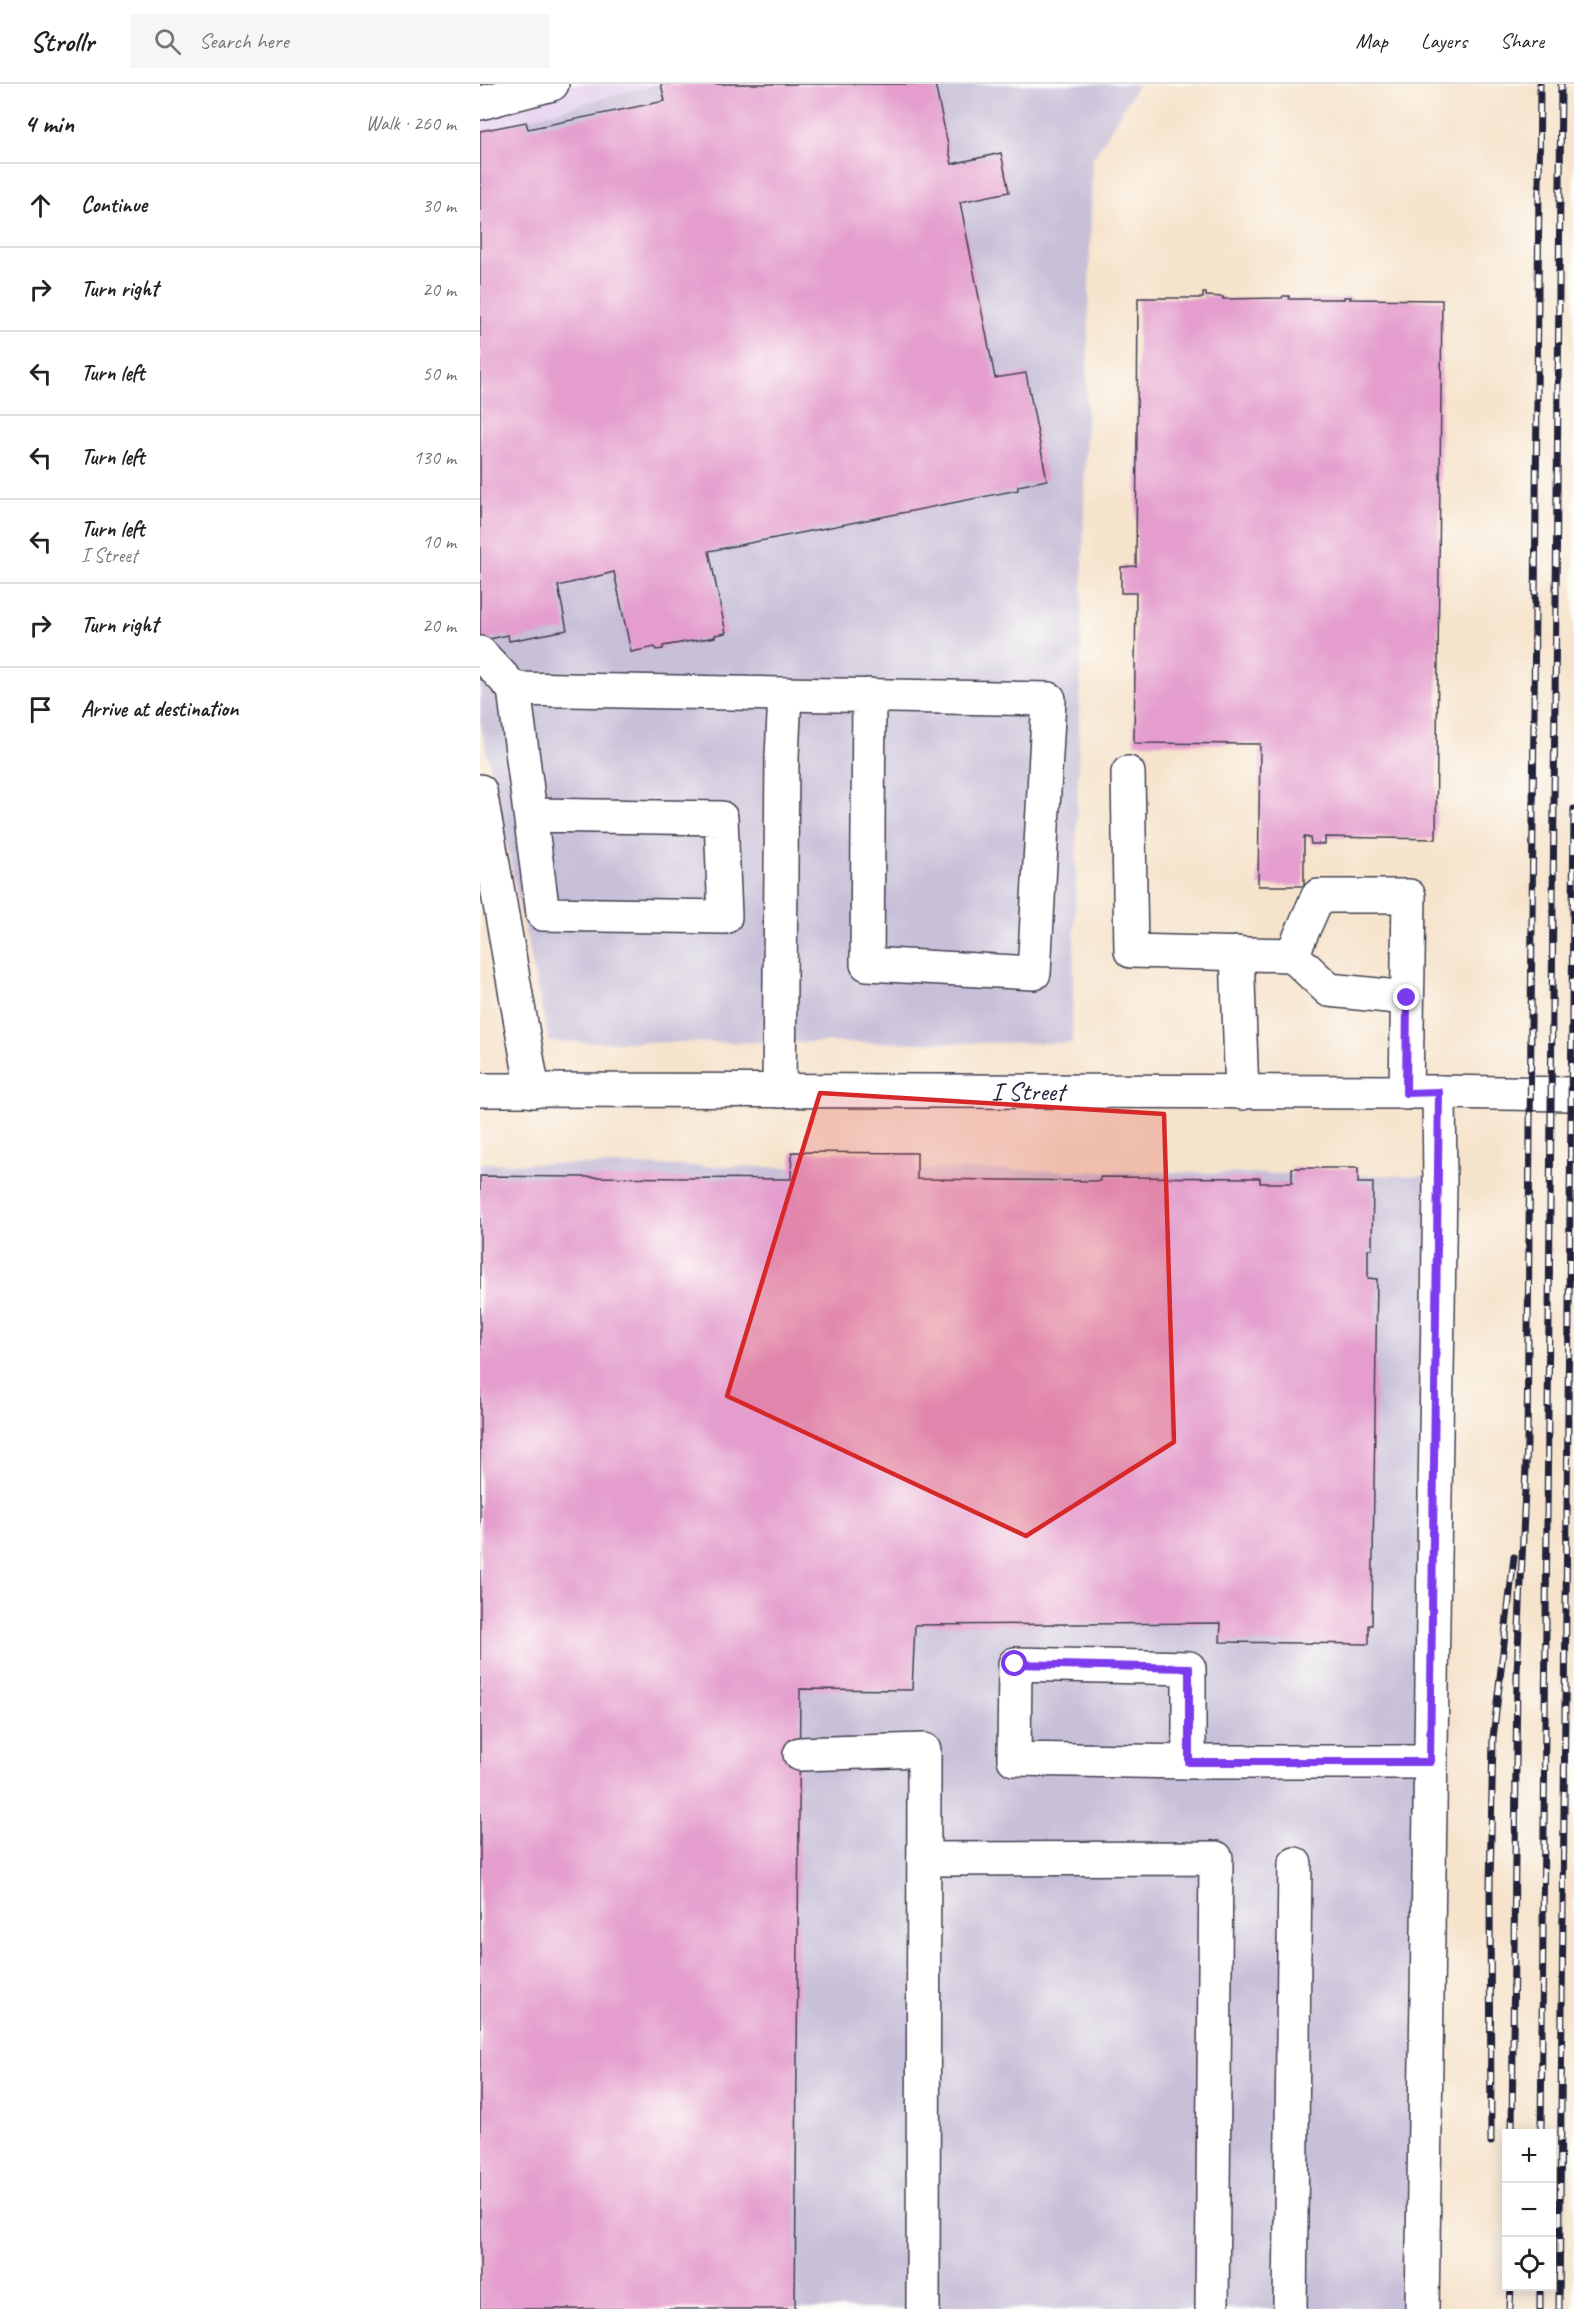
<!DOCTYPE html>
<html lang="en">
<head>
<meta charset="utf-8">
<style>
  :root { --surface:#fff; --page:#f6f6f6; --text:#222; --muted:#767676; --line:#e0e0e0 }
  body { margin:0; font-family:Caveat,sans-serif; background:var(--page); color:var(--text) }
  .controls { position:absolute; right:18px; bottom:18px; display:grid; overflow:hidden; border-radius:0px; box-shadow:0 3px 15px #0003 }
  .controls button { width:54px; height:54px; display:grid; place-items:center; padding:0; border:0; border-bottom:2px solid var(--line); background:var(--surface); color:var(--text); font:30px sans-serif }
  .stop { position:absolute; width:18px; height:18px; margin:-14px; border:4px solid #7c3aed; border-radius:50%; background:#fff }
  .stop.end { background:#7c3aed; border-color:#fff; box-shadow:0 2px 6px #0008 }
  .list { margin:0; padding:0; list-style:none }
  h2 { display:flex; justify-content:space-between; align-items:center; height:78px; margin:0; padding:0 24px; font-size:26px }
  h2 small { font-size:20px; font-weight:400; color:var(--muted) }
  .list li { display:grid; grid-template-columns:39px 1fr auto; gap:18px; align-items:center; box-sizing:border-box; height:84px; padding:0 24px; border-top:2px solid var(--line) }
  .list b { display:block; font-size:22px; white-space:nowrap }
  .list p { margin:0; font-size:20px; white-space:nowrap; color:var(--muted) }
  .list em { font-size:20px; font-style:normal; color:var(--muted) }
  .icon { flex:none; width:33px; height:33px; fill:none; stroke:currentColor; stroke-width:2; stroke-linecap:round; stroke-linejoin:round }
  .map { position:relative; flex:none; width:1094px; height:2225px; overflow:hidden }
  header { display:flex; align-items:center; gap:36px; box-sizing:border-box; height:84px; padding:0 30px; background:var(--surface); border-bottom:2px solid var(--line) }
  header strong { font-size:28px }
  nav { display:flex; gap:33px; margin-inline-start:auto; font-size:21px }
  .search { width:420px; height:54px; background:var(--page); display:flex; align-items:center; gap:15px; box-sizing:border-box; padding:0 21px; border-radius:0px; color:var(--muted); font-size:22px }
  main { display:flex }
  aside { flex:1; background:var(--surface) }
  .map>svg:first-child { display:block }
  .built { fill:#e6d2f0 }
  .industrial { fill:#c8bfd8 }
  .building { fill:#e49dcd }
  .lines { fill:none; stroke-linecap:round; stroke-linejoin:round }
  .minor-casing { stroke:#423f51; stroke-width:36 }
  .minor { stroke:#fff; stroke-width:33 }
  .rail-casing { stroke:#22223b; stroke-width:7 }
  .rail { stroke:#fdfcf7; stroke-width:4.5; stroke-dasharray:14; stroke-linecap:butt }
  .route { stroke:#7c3aed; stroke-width:8 }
  .marked { fill:#d62828; fill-opacity:0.2; stroke:#d62828; stroke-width:4.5; stroke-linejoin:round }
  .labels { text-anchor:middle; stroke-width:5; stroke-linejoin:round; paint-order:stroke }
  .street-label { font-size:26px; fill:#22223b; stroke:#fdfcf7 }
</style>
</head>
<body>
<header>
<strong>Strollr</strong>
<div class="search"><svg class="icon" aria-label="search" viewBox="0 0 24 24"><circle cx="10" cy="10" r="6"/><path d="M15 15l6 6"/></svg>Search here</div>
<nav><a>Map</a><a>Layers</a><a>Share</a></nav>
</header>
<main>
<aside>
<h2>4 min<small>Walk · 260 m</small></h2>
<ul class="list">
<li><svg class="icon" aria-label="ahead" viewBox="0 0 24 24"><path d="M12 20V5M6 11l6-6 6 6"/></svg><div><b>Continue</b></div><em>30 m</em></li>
<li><svg class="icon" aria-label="right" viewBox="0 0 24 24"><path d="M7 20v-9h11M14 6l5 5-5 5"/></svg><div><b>Turn right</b></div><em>20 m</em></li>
<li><svg class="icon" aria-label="left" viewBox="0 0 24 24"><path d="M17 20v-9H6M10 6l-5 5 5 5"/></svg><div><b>Turn left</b></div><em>50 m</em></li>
<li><svg class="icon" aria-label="left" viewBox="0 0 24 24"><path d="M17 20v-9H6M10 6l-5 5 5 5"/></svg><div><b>Turn left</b></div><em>130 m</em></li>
<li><svg class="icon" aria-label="left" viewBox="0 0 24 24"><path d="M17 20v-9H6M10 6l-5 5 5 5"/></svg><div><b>Turn left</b><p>I Street</p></div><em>10 m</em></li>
<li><svg class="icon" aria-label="right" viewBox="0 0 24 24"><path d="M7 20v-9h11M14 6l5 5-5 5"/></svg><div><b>Turn right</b></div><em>20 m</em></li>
<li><svg class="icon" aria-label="arrive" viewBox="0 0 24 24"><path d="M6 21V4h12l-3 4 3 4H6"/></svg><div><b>Arrive at destination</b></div></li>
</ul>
</aside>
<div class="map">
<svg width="1094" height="2225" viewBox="0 0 1094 2225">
  <rect width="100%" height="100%" fill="#fdfcf7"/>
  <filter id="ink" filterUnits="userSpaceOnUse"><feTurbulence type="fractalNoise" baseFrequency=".0167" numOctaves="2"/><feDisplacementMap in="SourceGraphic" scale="12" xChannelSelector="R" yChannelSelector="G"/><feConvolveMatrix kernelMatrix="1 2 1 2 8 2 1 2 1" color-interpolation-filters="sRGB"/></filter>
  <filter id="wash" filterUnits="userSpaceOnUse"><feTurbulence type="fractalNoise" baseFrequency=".008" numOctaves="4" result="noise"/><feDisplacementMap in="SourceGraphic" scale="24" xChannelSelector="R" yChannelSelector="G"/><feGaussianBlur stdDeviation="1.35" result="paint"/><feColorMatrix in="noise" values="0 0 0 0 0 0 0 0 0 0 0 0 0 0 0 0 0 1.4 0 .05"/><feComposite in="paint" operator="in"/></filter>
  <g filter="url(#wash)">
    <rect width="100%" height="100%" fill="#f6e3cc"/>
    <path class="built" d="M0,0H175L0,48Z"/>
    <path class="industrial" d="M175,0H658L612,76L592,959L69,958L0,638V48Z
      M0,1079L949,1092L934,2225H0Z"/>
    <g id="blocks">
      <path class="building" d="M181,0H455L472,80L521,69L529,108L480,118L515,294L546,289L567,396L538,402V406L229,467L246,549L235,551V553L183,562V565L176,566L175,563L151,568L134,488L78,502L87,546L29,557L28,551L0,557V47L46,38L48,45L185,17Z
        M723,209H726V212L743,213V215L802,214L803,212H809V215H864V213H871L870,215L962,216L956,755L845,753V760H831L830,754L824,753V802H778L780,660L654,659L656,509H641V483L656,482L658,214H723Z
        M312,1068L437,1069V1095L620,1097V1093L780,1094V1099H812V1084H878V1099H893L892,1165H888V1194L897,1195L892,1541H889V1560L740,1558L741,1539L435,1541L432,1606L320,1605L315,2225H0V1092L311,1095Z"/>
    </g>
  </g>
  <g filter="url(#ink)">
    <use href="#blocks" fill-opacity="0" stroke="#423f51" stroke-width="1.5"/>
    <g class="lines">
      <defs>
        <g id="minor">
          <path d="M0,19L72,0"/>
          <path d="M0,569L34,605L569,615L554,889L387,880L389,611"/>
          <path d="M34,605L63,830L245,833L241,734L51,731"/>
          <path d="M648,689L651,867L812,871L838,812H929L926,1009"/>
          <path d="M0,707L53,1007"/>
          <path d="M757,869L762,1009"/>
          <path d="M812,871L849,906L927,914"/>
          <path id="s1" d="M0,1006L959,1008L1094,1010"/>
          <path d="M299,1007L302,673L305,610"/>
          <path d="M320,1670L444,1666L443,2225"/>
          <path d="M709,1678V1584L535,1580L534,1675L709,1678H950"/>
          <path d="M444,1775L736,1774L732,2225"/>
          <path d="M810,2225L815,1780"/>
          <path d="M942,2225L960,1100L959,1008"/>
        </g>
      </defs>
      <use href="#minor" class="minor-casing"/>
      <use href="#minor" class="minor"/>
      <defs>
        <path id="rail" d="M1032,2050L1037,1590L1047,1360L1060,0
          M1061,2050L1081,0
          M1011,2058L1010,1802L1013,1654L1034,1473
          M1030,2225L1031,2202
          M1060,2225V2202
          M1079,2225L1094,725"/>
      </defs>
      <use href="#rail" class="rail-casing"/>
      <use href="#rail" class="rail"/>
    </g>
  </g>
  <g class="lines" filter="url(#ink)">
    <path class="route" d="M535,1580L709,1584V1678H950L959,1008L926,1009L927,914"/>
  </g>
  <path class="marked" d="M340,1009L684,1030L694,1358L546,1452L247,1312Z"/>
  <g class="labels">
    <g class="street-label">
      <text dy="9" stroke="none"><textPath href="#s1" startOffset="548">I Street</textPath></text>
    </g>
  </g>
</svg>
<div class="controls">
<button>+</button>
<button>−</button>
<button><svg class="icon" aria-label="locate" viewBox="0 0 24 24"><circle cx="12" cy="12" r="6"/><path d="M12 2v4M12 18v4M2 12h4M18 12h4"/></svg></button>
</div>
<div class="stop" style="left:535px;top:1580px"></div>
<div class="stop end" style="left:927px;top:914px"></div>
</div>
</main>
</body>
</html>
